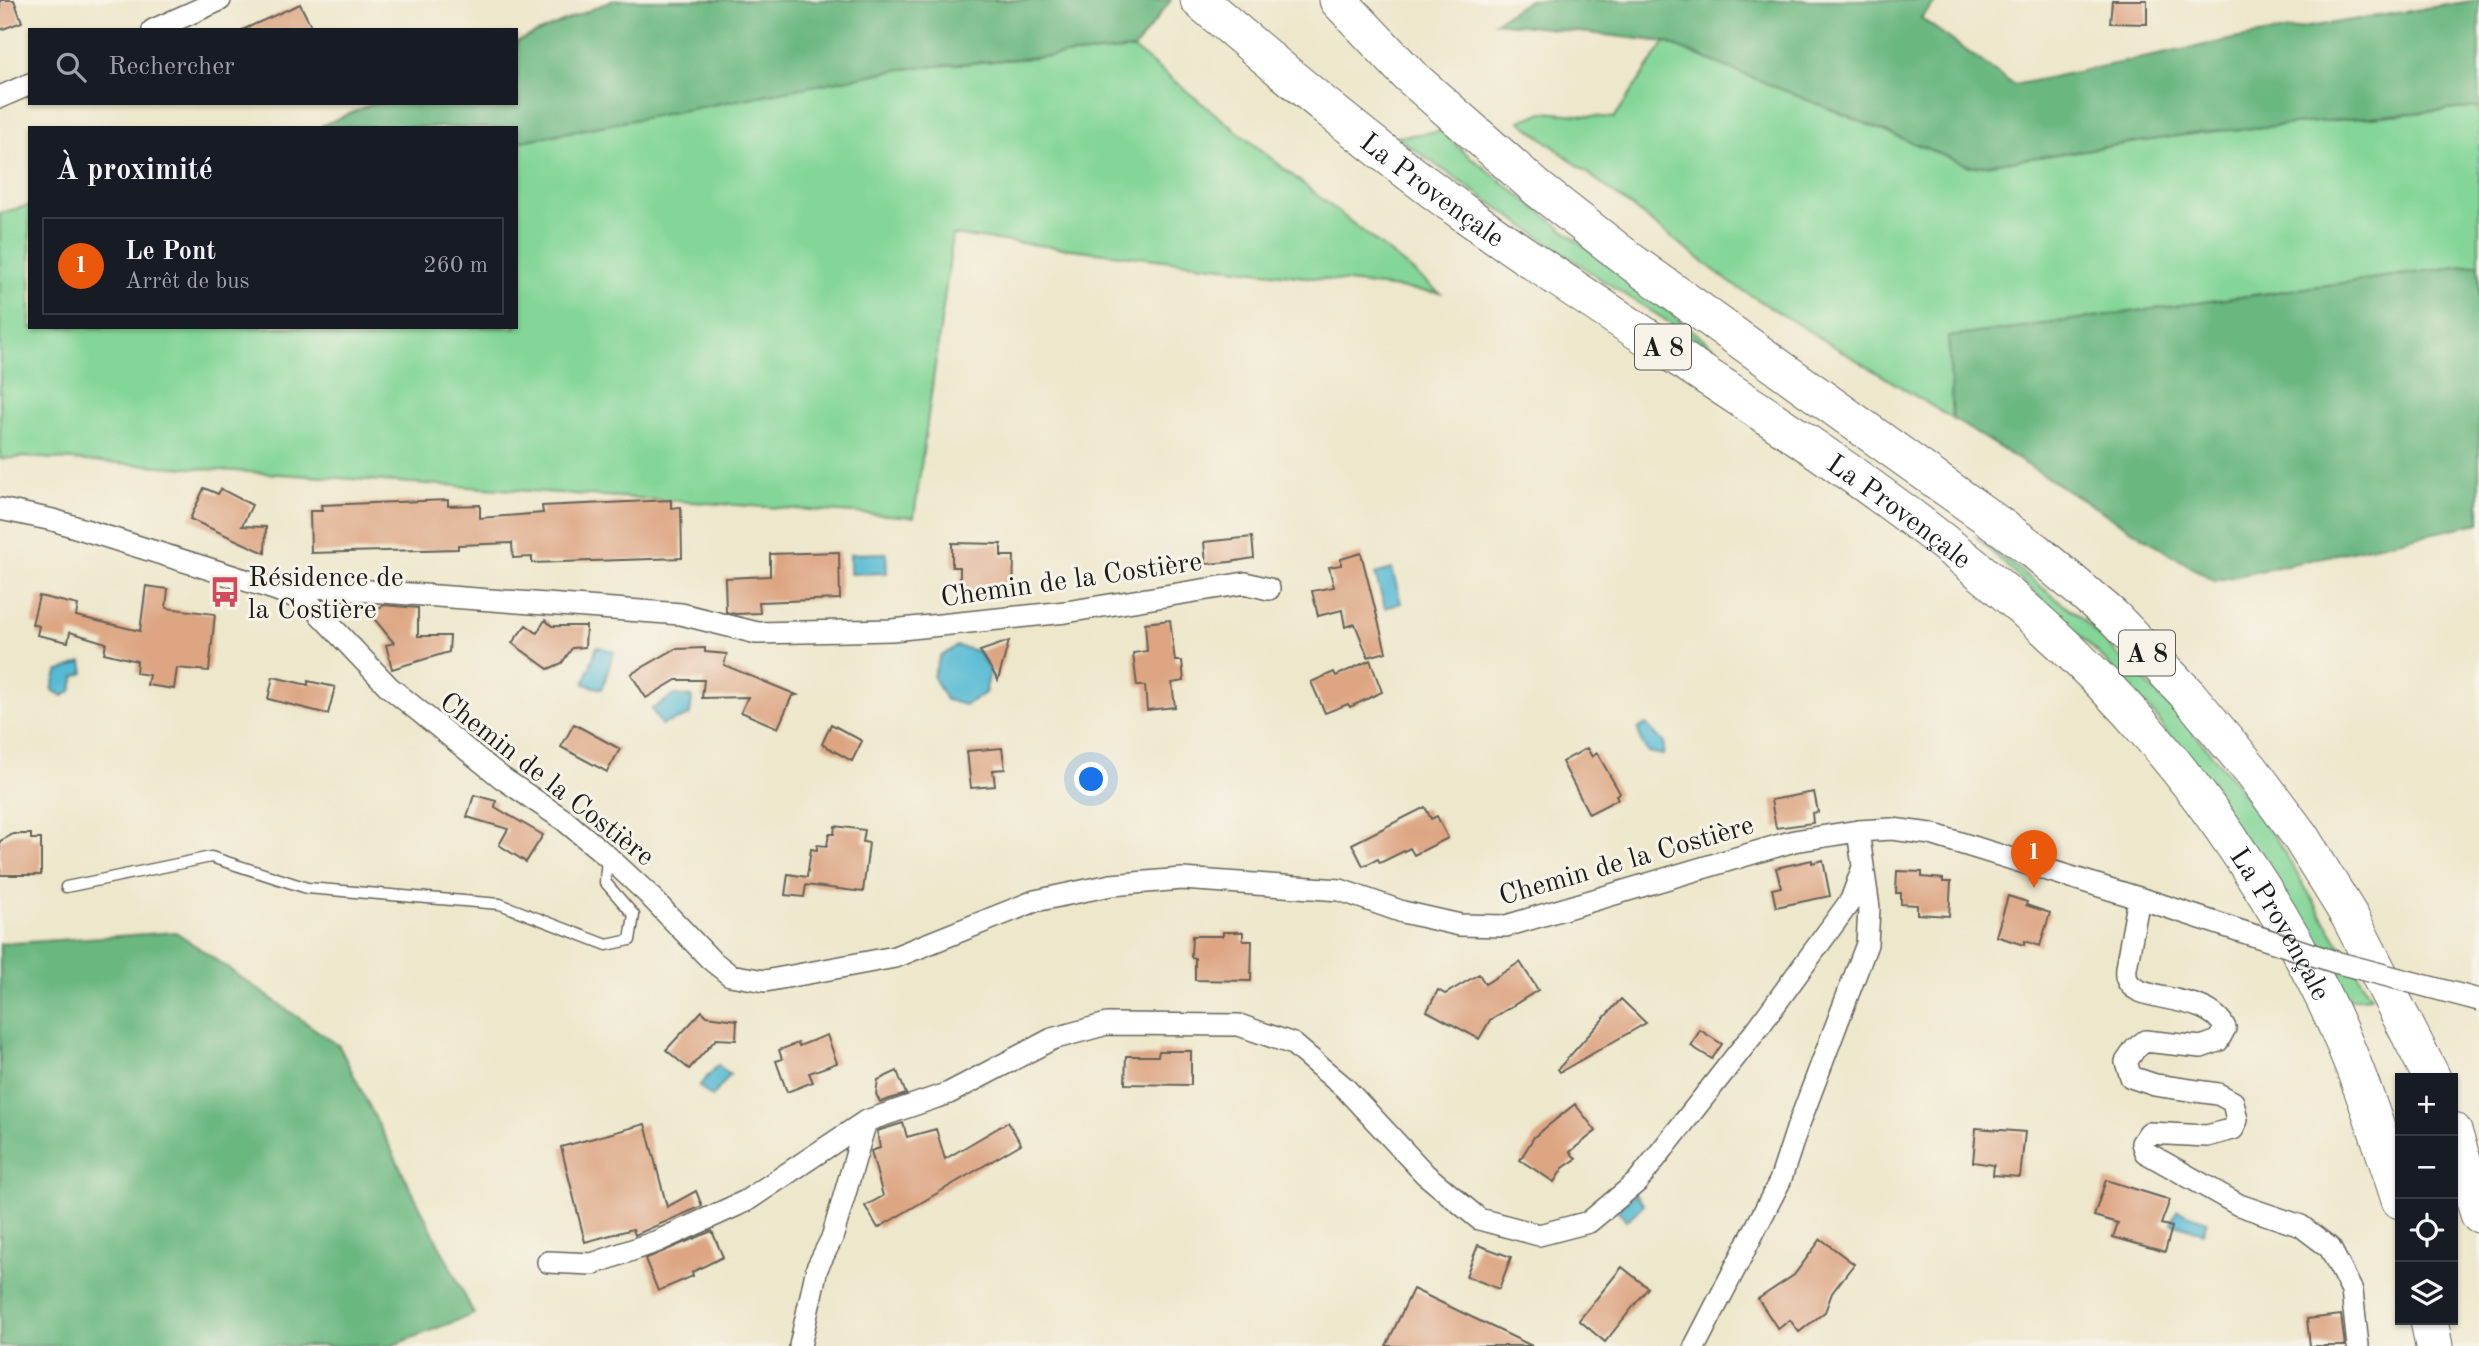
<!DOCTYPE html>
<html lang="fr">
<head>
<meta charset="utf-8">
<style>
  :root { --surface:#171b24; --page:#20242c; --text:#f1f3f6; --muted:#9ea1a6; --line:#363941; --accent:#ea580c }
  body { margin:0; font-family:"Old Standard TT",serif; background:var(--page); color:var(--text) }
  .controls { position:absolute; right:21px; bottom:21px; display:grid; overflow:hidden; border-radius:0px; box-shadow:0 2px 5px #0004 }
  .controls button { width:63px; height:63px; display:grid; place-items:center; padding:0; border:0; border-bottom:2px solid var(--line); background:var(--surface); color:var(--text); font:35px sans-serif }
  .you { position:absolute; left:1092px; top:780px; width:24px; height:24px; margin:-18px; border:5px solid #fff; border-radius:50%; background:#1a73e8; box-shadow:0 0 0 10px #1a73e833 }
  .badge { display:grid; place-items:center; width:46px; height:46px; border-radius:50%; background:var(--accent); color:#fff; font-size:23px; font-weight:700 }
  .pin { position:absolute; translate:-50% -58px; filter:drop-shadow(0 2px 4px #0008) }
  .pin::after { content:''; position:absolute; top:37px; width:24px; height:21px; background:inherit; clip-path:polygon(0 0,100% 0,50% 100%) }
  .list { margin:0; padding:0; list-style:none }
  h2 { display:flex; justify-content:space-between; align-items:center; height:91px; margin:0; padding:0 28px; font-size:30px }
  h2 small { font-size:23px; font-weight:400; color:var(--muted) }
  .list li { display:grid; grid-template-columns:46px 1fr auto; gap:21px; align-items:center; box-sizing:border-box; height:98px; margin:0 14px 14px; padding:0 14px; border:2px solid var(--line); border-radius:0px }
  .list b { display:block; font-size:26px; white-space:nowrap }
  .list p { margin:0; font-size:23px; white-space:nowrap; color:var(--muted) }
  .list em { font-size:23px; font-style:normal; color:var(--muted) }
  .icon { flex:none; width:38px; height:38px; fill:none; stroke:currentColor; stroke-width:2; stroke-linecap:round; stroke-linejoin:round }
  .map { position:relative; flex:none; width:2479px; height:1346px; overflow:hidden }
  .search { position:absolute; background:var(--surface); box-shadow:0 2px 5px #0004; left:28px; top:28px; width:490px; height:77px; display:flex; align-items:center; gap:18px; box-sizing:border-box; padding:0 24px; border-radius:0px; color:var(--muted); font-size:26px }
  .panel { position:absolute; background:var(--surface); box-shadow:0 2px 5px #0004; left:28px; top:126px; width:490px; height:203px; border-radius:0px }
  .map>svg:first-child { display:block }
  .green { fill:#83d697; stroke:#50795a; stroke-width:2 }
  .forest { fill:#6ab780; stroke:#436a4e; stroke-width:2 }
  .water { fill:#55bad3; stroke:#386b78; stroke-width:2 }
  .building { fill:#dda582 }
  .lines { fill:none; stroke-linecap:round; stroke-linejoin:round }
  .service-casing { stroke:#656359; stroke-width:13 }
  .minor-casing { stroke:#656359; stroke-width:24 }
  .motorway-casing { stroke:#656359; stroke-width:39 }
  .service { stroke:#fff; stroke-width:10 }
  .minor { stroke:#fff; stroke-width:21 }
  .motorway { stroke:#fff; stroke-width:37 }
  .minor-bridge-casing { stroke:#656359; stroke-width:24; stroke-linecap:butt }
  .minor-bridge { stroke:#fff; stroke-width:21 }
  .labels { text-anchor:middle; stroke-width:6; stroke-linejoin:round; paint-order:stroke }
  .shield { fill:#f7f3e8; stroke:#5e5c59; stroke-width:2 }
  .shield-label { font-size:26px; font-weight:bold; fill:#1c1c1c }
  .street-label { font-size:28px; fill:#1c1c1c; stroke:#f7f3e8 }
  .poi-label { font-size:28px; fill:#1c1c1c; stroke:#f7f3e8; text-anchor:start }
</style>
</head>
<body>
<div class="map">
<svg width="2479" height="1346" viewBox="0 0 2479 1346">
  <rect width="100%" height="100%" fill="#f7f3e8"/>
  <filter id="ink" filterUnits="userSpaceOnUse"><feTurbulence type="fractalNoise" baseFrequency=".0143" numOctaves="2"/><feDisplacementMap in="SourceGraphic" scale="14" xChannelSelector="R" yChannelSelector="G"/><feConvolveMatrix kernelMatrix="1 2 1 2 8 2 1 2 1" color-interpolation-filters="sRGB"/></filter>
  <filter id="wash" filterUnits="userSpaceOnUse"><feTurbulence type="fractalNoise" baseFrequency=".00686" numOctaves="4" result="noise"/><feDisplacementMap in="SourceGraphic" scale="28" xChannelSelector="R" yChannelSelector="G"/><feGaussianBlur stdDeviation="1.57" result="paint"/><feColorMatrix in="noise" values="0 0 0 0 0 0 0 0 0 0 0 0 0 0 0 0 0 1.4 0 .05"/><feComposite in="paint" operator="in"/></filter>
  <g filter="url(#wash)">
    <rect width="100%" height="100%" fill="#ede7cb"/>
    <path class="green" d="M1665,42L1972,167L2198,133L2479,107V264L1949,337L1953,419L1732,284L1520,121L1543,112L1614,118Z
      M1134,49L1440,293L953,235L914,517L27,457L0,459V213L30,205V327H516V142L902,69Z
      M1441,131L1459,148L1738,366L1599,278L1396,137Z
      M1975,536L2078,615L2183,720L2230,776L2278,842L2371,997L2341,1000L2159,721L2101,656Z"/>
    <path class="forest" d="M613,0H1171L1134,49L902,69L516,142V128L321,126L374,103H516V42Z
      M1529,0H1937L1921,18L2014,85L2239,38L2479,0V107L2198,133L1972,167L1665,42L1495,22Z
      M2479,264V523L2214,581L1953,419L1948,337Z
      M176,932L339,1046L474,1314L391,1346H0V944Z"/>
    <path class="water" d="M886,553L887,573L850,574V554Z
      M1392,569L1401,603L1385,608L1375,574Z
      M597,646L614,652L602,689L584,684Z
      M957,646L978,651L990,672L985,693L965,705L946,700L933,676L940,657Z
      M82,662L84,673L75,677L71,691L63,696L52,690L57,672Z
      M675,695L692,697L690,715L661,725L652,709Z
      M1646,724L1664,743L1663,755L1648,752L1640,740L1638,729Z
      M718,1065L730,1075L712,1097L699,1086Z
      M1635,1194L1644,1205L1626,1221L1616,1208Z
      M2177,1210L2207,1221L2203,1233L2172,1223Z"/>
    <g id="blocks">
      <path class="building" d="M0,0H14L22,22L0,30Z
        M2112,0H2147V24L2110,23Z
        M300,4L313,30H242Z
        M204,488L218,494L221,489L252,505L242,526L266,527L265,553L190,519Z
        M448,500V506L480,505V518L543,513L542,506L671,500V508L681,507L682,558L532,563V557L513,558L512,543L458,545V549L311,553L310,511H322L321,505Z
        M1252,537L1254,558L1230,562L1206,564L1204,542Z
        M952,543L1001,544V556H1014L1013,595L960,594V567H952Z
        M839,552L840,599L759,602L760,613L736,614L726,612L725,578L770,576V554Z
        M1361,553L1386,652L1368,657L1355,624L1345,627L1342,610L1318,616L1312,591L1334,587L1329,567L1341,565V559Z
        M146,586L168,589L166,608L215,614L209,671L177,668L174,689L147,685L149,675L136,673L137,661L104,653L106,643L70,632L68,642L37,635L39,626L32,624L39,596L78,605L76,616L140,631Z
        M383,605L418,608V636H450L449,652L392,669L386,645L394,643L371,615Z
        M545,620L552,626H586L585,647L572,648L562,663L548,669L512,643L526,625L537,633Z
        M1170,620L1175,661H1182L1184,681L1172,683L1175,707L1147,710L1145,686H1137L1133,653L1147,651L1145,623Z
        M1009,641L998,680L980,651Z
        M705,648V652L727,654L724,665L797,695L792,696L778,728L741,712L748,697L702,698L704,680H676L646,698L631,674L675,649Z
        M1370,660L1382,692L1350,707L1348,704L1325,713L1311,682L1334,672L1336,676Z
        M273,677L308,685V681L335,687L328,714L268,699Z
        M574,724L620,749L607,772L561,747Z
        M831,724L862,741L852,761L822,744Z
        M1002,748L1005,769L993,770L995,786L971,788L967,751Z
        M1587,748L1592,757L1597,753L1620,793L1616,795L1618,799L1589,814L1562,762Z
        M1814,792L1818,812L1812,813L1813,823L1776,828L1771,800Z
        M474,795L496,801L495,807L543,835L526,862L499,845L508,829L467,817Z
        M1425,807L1431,819L1437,816L1448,838L1414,855L1410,848L1380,863L1378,859L1363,866L1352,844Z
        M835,826L865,830L863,842L869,843L863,892L806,885L804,897L785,895L788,874L807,877L811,849L817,850V845L827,846L829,834H834Z
        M13,834H31V839H41V875H0V841Z
        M1812,860V863L1823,860L1830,896L1776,907L1772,889L1781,887L1776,868Z
        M1897,871L1922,872V877L1943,879V882H1951L1949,916L1917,914V905L1901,904V893H1896Z
        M2008,896L2027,902L2026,905L2050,913L2040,946L2025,941L2024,945L1996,936Z
        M1223,932H1243V941H1252L1251,981L1195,980V958L1191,957L1192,936H1223Z
        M1520,962L1538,990L1490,1020L1479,1039L1427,1011L1438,990L1445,994L1479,974L1485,984Z
        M1621,999L1646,1023L1560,1072L1558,1069Z
        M702,1011L707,1016L737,1020L736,1040L716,1039L689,1069L666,1050Z
        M1700,1030L1722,1044L1712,1059L1691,1046Z
        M827,1035L837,1063L809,1073L813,1082L787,1092L776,1061L782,1059L779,1050L798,1043L799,1046Z
        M1159,1051H1191V1085L1125,1084L1126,1056H1158Z
        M897,1071L906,1094L880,1102L876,1094L878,1080Z
        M1575,1104L1596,1131L1570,1152L1576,1159L1563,1168L1554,1182L1520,1160L1534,1137Z
        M1008,1122L1021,1144L878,1228L865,1206L883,1196L871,1151L880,1148L877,1131L903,1123L907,1137L936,1129L945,1159Z
        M645,1124L667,1207L696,1191L702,1206L635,1235L633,1229L585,1242L561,1147Z
        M1976,1128L2025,1132L2020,1177L1993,1175L1994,1165L1973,1162Z
        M2106,1180L2170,1200L2161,1224L2172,1227L2165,1252L2113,1237L2118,1223L2094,1216Z
        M712,1231L723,1257L692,1272L693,1276L658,1291L645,1259Z
        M1821,1239L1854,1264L1832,1293L1825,1312L1799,1332L1790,1320L1778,1329L1758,1299L1794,1275Z
        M1478,1245L1511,1257L1499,1289L1466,1276Z
        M1622,1267L1648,1288L1605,1342L1579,1320Z
        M1413,1289L1463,1313L1532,1346H1386Z
        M2341,1315L2345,1346H2310L2307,1319Z"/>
    </g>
  </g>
  <g filter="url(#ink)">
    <use href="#blocks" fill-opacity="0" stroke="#656359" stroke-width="2"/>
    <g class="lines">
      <defs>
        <path id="service" d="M66,887L211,857L307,888L500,904L607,945L630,940L634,915L605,882L607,858"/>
        <path id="minor" d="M153,30L220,0
          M0,97L30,84
          M0,509L53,520L274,589L298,598L312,606L389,687L502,778L564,820L607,856L646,892L710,959L730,975L765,981L895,957L1035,901L1111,885L1182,879L1340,890L1403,912L1460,925L1506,926L1794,841L1858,831L1892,829L1931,834L2155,903
          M298,598L315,587L681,614L757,633L892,630L1066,612L1245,583L1269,589
          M2139,898L2126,968C2126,972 2125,976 2127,979C2135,1005 2208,991 2225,1028L2218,1041L2201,1047L2145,1041L2135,1049L2126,1062L2131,1077L2155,1085L2218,1094L2233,1102L2237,1120L2233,1129L2207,1136L2149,1133L2142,1143L2145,1152L2239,1205L2301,1226L2330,1248L2352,1291L2358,1346
          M548,1262L592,1264L658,1241L746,1201L866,1121
          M800,1346L817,1268L832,1238L866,1121L949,1093L1052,1039L1107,1024L1239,1025L1293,1044L1345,1088L1425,1174L1479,1219L1539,1235L1589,1222L1637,1182L1758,1028L1851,900L1862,870
          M1695,1346L1780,1181L1797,1129L1867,944L1869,908L1858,831"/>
        <g id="motorway">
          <path id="s1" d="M1199,0C1289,77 1381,154 1478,223C1709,387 1969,522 2155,741C2215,811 2278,906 2319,988C2353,1056 2377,1128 2400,1200"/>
          <path d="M1338,0L1409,75L1537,188L1633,263L2035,551L2113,617L2188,695L2251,770L2300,836L2350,917L2432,1078"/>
          <path d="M2453,1131L2479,1214"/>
          <path d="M2429,1320L2434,1346"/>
        </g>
      </defs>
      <use href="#service" class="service-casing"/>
      <use href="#minor" class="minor-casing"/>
      <use href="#motorway" class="motorway-casing"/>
      <use href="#service" class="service"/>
      <use href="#minor" class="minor"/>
      <use href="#motorway" class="motorway"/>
      <defs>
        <path id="minor-bridge" d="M2155,903L2335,962L2479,1000"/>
      </defs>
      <use href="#minor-bridge" class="minor-bridge-casing"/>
      <use href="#minor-bridge" class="minor-bridge"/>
    </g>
  </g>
  <defs>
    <symbol id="bus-bare" viewBox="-9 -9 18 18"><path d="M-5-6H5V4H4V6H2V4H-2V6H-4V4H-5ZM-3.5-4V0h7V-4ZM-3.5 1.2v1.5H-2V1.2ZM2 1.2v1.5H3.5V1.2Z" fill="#d1495b" stroke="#f7f3e8" stroke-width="2.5" paint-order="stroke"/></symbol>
  </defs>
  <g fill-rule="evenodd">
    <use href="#bus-bare" x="203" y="570" width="44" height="44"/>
  </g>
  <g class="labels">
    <g class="shield">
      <rect x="1635" y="324.5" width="56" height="45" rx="5"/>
      <rect x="2119" y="630.5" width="56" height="45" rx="5"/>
    </g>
    <g class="shield-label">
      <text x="1663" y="356">A 8</text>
      <text x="2147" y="662">A 8</text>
    </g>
    <g class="street-label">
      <text dy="10" stroke="none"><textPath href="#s1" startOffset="301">La Provençale</textPath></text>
      <text dy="10" stroke="none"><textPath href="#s1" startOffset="868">La Provençale</textPath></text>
      <text transform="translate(1071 578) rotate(-8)" y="10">Chemin de la Costière</text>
      <text transform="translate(548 778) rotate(38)" y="10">Chemin de la Costière</text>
      <text transform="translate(1626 859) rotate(-16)" y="10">Chemin de la Costière</text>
      <text dy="10" stroke="none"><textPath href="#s1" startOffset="1435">La Provençale</textPath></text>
    </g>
    <g class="poi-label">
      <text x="248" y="586">Résidence de<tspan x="248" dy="32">la Costière</tspan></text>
    </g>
  </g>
</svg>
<div class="controls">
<button>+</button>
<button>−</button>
<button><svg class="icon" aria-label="locate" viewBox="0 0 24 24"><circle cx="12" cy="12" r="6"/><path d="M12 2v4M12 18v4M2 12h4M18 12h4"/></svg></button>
<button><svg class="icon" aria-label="layers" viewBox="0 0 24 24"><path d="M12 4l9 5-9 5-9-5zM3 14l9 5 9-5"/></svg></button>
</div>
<div class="you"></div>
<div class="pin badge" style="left:2034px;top:888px">1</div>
<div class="search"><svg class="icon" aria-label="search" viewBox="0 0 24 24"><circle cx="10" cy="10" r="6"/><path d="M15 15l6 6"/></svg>Rechercher</div>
<section class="panel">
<h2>À proximité<small></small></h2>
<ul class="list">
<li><span class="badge">1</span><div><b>Le Pont</b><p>Arrêt de bus</p></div><em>260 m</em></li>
</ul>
</section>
</div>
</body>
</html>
